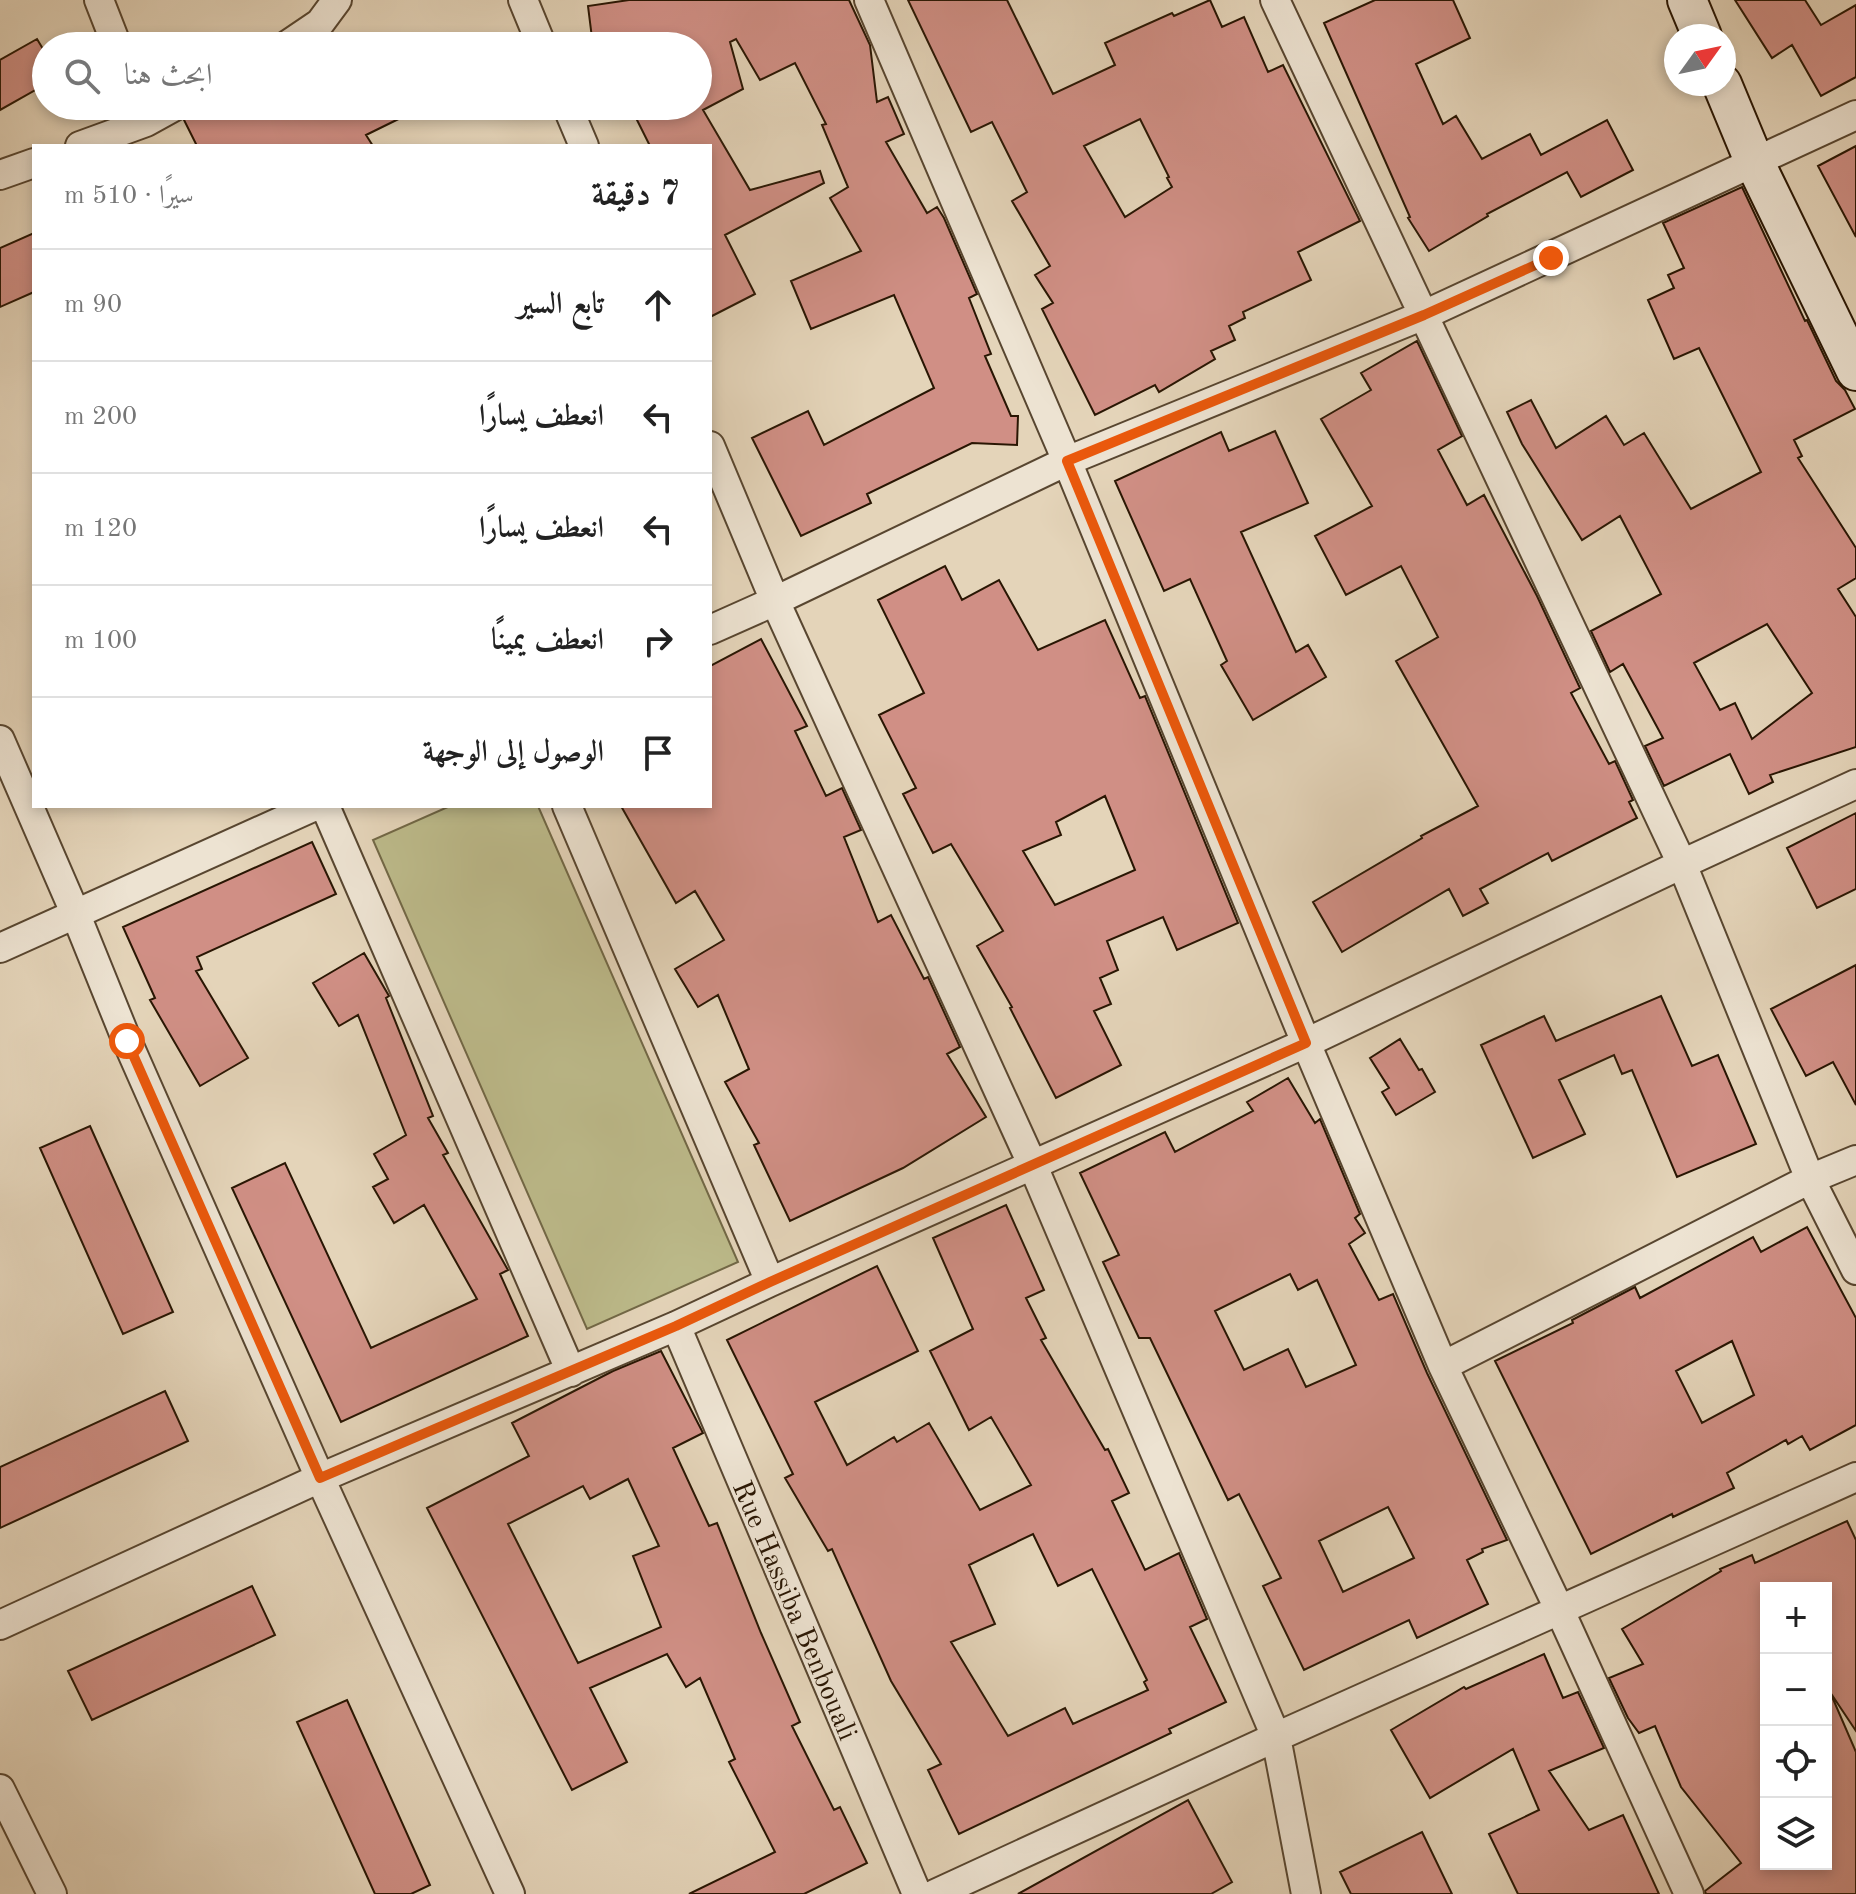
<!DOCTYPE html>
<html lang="ar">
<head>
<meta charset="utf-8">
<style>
  :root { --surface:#fff; --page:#f2f2f2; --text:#222; --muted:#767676; --line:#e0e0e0 }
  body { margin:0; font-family:"Old Standard TT",Amiri,serif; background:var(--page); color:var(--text); direction:rtl }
  .controls { position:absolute; right:24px; bottom:24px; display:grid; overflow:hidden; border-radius:0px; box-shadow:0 4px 12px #0003 }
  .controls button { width:72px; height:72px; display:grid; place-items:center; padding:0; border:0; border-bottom:2px solid var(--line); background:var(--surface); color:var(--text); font:40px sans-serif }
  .compass { position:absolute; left:1664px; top:24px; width:72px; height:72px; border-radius:50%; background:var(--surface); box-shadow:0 4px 12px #0003; rotate:57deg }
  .stop { position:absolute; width:24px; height:24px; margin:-18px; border:6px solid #ea580c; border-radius:50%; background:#fff }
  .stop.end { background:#ea580c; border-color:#fff; box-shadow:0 2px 8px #0008 }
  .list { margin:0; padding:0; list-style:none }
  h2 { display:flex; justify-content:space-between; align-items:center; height:104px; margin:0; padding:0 32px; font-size:34px }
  h2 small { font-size:26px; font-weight:400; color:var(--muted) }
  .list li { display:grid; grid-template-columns:52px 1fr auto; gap:24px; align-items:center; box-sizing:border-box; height:112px; padding:0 32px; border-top:2px solid var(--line) }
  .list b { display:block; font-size:30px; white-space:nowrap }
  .list em { font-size:26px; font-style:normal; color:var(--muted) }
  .icon { flex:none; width:44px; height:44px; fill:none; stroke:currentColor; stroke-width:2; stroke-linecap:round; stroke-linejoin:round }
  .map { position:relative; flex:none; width:1856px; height:1894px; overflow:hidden; direction:ltr }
  .search { position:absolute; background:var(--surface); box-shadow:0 4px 12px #0003; left:32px; top:32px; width:680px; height:88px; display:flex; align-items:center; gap:20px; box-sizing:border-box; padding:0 28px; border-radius:44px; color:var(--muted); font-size:30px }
  .panel { position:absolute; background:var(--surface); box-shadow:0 4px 12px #0003; left:32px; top:144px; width:680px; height:664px; border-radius:0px; direction:rtl }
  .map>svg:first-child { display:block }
  .green { fill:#bcba8a; stroke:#726846; stroke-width:2 }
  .building { fill:#d08f85; stroke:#291603; stroke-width:2; fill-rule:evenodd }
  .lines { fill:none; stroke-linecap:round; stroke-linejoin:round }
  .minor-casing { stroke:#584630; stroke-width:32 }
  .secondary-casing { stroke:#291603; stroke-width:42 }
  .minor { stroke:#ede3d2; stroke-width:28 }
  .secondary { stroke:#ede3d2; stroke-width:38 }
  .route { stroke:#ea580c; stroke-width:10 }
  .labels { text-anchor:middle; stroke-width:6; stroke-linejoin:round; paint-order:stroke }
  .street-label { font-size:28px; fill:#291603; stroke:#ede3d2 }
</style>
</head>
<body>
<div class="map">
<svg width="1856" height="1894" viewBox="0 0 1856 1894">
  <rect width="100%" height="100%" fill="#e4d4b9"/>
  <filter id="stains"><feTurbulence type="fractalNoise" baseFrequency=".0025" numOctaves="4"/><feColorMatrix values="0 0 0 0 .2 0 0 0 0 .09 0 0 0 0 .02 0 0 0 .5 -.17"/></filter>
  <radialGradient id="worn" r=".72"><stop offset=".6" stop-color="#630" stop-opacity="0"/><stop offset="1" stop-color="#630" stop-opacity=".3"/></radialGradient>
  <path class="green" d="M450,806H538L738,1262L587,1329L373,840Z"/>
  <path class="building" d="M629,0H849L870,45L877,102L888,97L904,134L886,142L927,213L937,207L944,218L977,294L969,298L991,354L985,356L1011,416H1018L1017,445L972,443L867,494L871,503L801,536L752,438L808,411L824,445L934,388L894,295L811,329L791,281L861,251L830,198L848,187L822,125L826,124L795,63L760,80L736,39L730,42L743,89L703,110L750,190L820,171L824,183L725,235L755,294L710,317V146H650L630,106H698V46H593L588,6Z
    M908,0H1007L1053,94L1115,65L1105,43L1172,13L1174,16L1210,0L1222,27L1244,17L1268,72L1283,65L1360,221L1298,252L1311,280L1243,312L1245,318L1229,326L1235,340L1211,351L1215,359L1159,392L1155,385L1095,415L1042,309L1053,303L1035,275L1050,266L1012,201L1027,192L992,122L971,132ZM1140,119L1169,177L1167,178L1172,187L1125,217L1084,146Z
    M1375,0H1453L1470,38L1416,64L1443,124L1456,116L1482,159L1530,134L1541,155L1607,120L1633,170L1581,197L1567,172L1487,214L1488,216L1429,251L1408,218L1410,217L1324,23Z
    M1735,0H1805L1821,25L1856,5V77L1821,96L1792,45L1772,58Z
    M37,39L46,54V84L0,110V60Z
    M207,106H425L366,135L373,146H197L184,120L189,115Z
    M1856,146V237L1818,166Z
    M1742,187L1805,321L1807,320L1836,381L1845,390L1855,409L1794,440L1802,456L1798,458L1856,548V578L1838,589L1856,617V747L1770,775L1773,782L1749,794L1730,754L1664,786L1645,746L1663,738L1623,664L1610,672L1591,631L1661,594L1620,516L1582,540L1522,444L1507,412L1531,400L1556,448L1606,416L1624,445L1644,433L1691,509L1761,472L1699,348L1674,359L1648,300L1674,288L1668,275L1684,268L1663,223ZM1767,624L1812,693L1752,739L1735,703L1720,710L1694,663Z
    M34,233V292L0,307V248Z
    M1417,341L1462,436L1438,450L1467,505L1484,495L1537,596L1580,688L1571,693L1609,764L1615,761L1633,800L1629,802L1637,818L1552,861L1548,853L1480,889L1488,903L1463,916L1449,889L1342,952L1313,902L1422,838L1421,836L1478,806L1396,661L1438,637L1401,566L1346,595L1315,536L1372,506L1321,419L1371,390L1361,373Z
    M1275,431L1308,503L1241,532L1296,652L1308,645L1326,677L1253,720L1221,665L1227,661L1190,579L1164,591L1115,481L1221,432L1229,451Z
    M945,566L962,600L999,580L1038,650L1105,620L1140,698L1145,696L1238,923L1177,950L1163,917L1107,941L1118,970L1100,978L1111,1004L1094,1011L1121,1065L1056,1098L1010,1008L1012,1007L977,946L1003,931L951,844L933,853L903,794L916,788L879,715L924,693L878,600ZM1105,796L1135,870L1055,905L1023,851L1061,835L1056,822Z
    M761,639L807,726L795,731L826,796L842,788L861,830L844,837L878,922L891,915L924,979L928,977L960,1047L947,1054L986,1117L903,1168L790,1221L754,1145L759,1143L725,1082L749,1069L718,995L698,1007L675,969L724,940L695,891L676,903L621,806H710V666Z
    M1856,813V889L1817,908L1787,848Z
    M312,842L336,894L197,957L202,969L196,971L248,1058L200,1086L150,1000L155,998L123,927Z
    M364,953L389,996L386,998L433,1116L428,1118L448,1153L443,1155L508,1270L500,1274L528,1336L341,1422L232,1188L285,1163L371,1348L477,1299L424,1205L394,1223L373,1187L388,1179L374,1154L406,1135L358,1015L339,1026L313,983Z
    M1856,965V1105L1833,1062L1806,1076L1771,1009Z
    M1661,996L1692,1066L1718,1055L1756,1144L1677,1177L1632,1070L1622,1074L1614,1055L1559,1080L1585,1134L1533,1158L1481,1045L1544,1016L1556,1041Z
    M1400,1039L1419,1070L1422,1069L1435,1092L1396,1115L1382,1092L1389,1088L1370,1058Z
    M1288,1078L1315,1123L1320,1119L1360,1214L1355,1218L1365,1233L1349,1244L1379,1300L1393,1294L1427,1373L1507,1540L1482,1549L1483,1552L1467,1560L1488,1604L1417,1638L1409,1620L1304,1670L1263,1586L1281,1578L1239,1494L1228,1500L1150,1338H1139L1103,1262L1119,1255L1080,1173L1165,1132L1175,1152L1253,1111L1247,1102ZM1290,1274L1298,1290L1317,1280L1356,1365L1306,1387L1288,1349L1244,1370L1215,1311ZM1388,1507L1414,1558L1343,1592L1319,1541Z
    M90,1126L173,1312L123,1334L40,1148Z
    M1006,1205L1044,1290L1026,1298L1046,1338L1041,1340L1105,1450L1108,1449L1129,1493L1112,1501L1145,1570L1179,1553L1207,1619L1190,1627L1226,1702L1169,1729L1171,1733L959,1834L928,1770L941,1764L891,1681L832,1549L828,1551L785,1478L793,1474L727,1340L877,1266L918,1351L815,1402L847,1465L894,1437L897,1442L929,1423L980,1510L1031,1485L991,1417L969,1430L930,1351L973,1329L933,1238ZM1033,1534L1058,1586L1092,1569L1147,1680L1144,1682L1148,1690L1073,1724L1065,1708L1008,1736L951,1642L995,1624L969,1565Z
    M1807,1227L1856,1318V1425L1810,1450L1802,1436L1788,1444L1786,1440L1727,1473L1734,1488L1673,1517L1672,1514L1591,1554L1495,1361L1573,1323L1572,1320L1635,1287L1640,1298L1753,1237L1761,1252ZM1732,1341L1754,1395L1702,1423L1676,1371Z
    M661,1351L703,1433L673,1448L709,1526L717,1523L761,1633L800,1722L792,1726L834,1810L840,1807L867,1863L804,1894H689L775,1852L729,1762L735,1759L700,1678L686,1687L667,1654L590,1688L627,1762L572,1790L427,1508L529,1456L512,1423L613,1371ZM628,1479L659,1546L633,1556L661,1627L578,1663L508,1524L583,1486L590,1499Z
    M165,1391L188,1441L0,1528V1467Z
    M1847,1521L1856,1540V1731L1830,1692L1856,1752V1894H1706L1705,1891L1741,1863L1681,1787L1655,1726L1639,1733L1628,1718L1609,1678L1643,1664L1622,1629L1721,1571L1720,1569L1752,1555L1755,1563ZM1766,1588H1826V1864H1766Z
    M252,1586L275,1635L92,1720L68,1671Z
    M1544,1654L1563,1698L1578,1692L1604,1748L1549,1771L1589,1830L1623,1815L1659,1894H1518L1489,1834L1539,1810L1513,1749L1430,1798L1391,1730L1464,1687L1466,1689Z
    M347,1700L430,1885L411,1894H375L297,1722Z
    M1188,1800L1232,1882L1211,1894H1018Z
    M1422,1832L1452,1894H1351L1340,1872Z"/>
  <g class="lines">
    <defs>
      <path id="minor" d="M99,0L117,46
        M523,0L542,46
        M869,0L1067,461L1306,1043L1443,1366L1560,1611L1689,1894
        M1275,0L1682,864L1810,1179L1856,1270
        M286,46L320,23L337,0
        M567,106L584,146
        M80,146L146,122L175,106
        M0,175L34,163
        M710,446L775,601L1033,1166L1276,1737L1306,1894
        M710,630L775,601L1067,461L1424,315L1856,115
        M0,740L76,915L127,1041L320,1478L510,1894
        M325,806L571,1372
        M567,806L770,1282
        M0,948L315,806
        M676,1326L917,1894
        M1443,1366L1810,1179L1856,1160
        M0,1625L320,1478L676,1326L770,1282L1306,1043L1682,864L1856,784
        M0,1789L52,1894
        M935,1894L1276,1737L1856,1477"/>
      <path id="secondary" d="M1687,0L1702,36
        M1722,84L1754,161L1856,371"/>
    </defs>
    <use href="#minor" class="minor-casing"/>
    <use href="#secondary" class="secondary-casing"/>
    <use href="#minor" class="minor"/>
    <use href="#secondary" class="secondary"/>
  </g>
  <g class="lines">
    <path class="route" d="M127,1041L320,1478L676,1326L770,1282L1306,1043L1067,461L1424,315L1551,258"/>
  </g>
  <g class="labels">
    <g class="street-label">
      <text transform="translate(796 1610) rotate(67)" y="10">Rue Hassiba Benbouali</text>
    </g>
  </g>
  <rect width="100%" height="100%" filter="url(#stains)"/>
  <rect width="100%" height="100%" fill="url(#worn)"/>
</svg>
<div class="controls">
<button>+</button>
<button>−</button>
<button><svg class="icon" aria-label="locate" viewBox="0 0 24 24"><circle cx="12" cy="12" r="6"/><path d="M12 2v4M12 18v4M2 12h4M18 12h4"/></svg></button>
<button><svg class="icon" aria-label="layers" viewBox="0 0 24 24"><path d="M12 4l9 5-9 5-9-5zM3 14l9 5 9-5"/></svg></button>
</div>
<svg class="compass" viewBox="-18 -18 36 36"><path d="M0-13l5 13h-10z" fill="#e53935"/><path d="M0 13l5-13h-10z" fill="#767676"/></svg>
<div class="stop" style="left:127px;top:1041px"></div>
<div class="stop end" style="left:1551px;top:258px"></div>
<div class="search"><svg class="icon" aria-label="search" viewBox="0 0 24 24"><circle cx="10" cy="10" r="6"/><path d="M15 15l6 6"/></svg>ابحث هنا</div>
<section class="panel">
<h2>7 دقيقة<small>سيرًا · 510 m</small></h2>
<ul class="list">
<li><svg class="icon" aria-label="ahead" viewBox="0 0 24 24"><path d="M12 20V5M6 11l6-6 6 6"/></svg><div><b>تابع السير</b></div><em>90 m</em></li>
<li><svg class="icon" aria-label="left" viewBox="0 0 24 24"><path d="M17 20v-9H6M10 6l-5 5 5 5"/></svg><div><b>انعطف يسارًا</b></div><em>200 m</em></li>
<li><svg class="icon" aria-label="left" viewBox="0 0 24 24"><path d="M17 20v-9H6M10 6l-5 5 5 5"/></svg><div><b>انعطف يسارًا</b></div><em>120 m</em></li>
<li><svg class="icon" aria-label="right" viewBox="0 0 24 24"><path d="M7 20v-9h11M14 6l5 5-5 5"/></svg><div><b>انعطف يمينًا</b></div><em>100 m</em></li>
<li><svg class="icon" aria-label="arrive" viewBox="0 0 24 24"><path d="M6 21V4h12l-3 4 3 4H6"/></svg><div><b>الوصول إلى الوجهة</b></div></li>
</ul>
</section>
</div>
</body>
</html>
